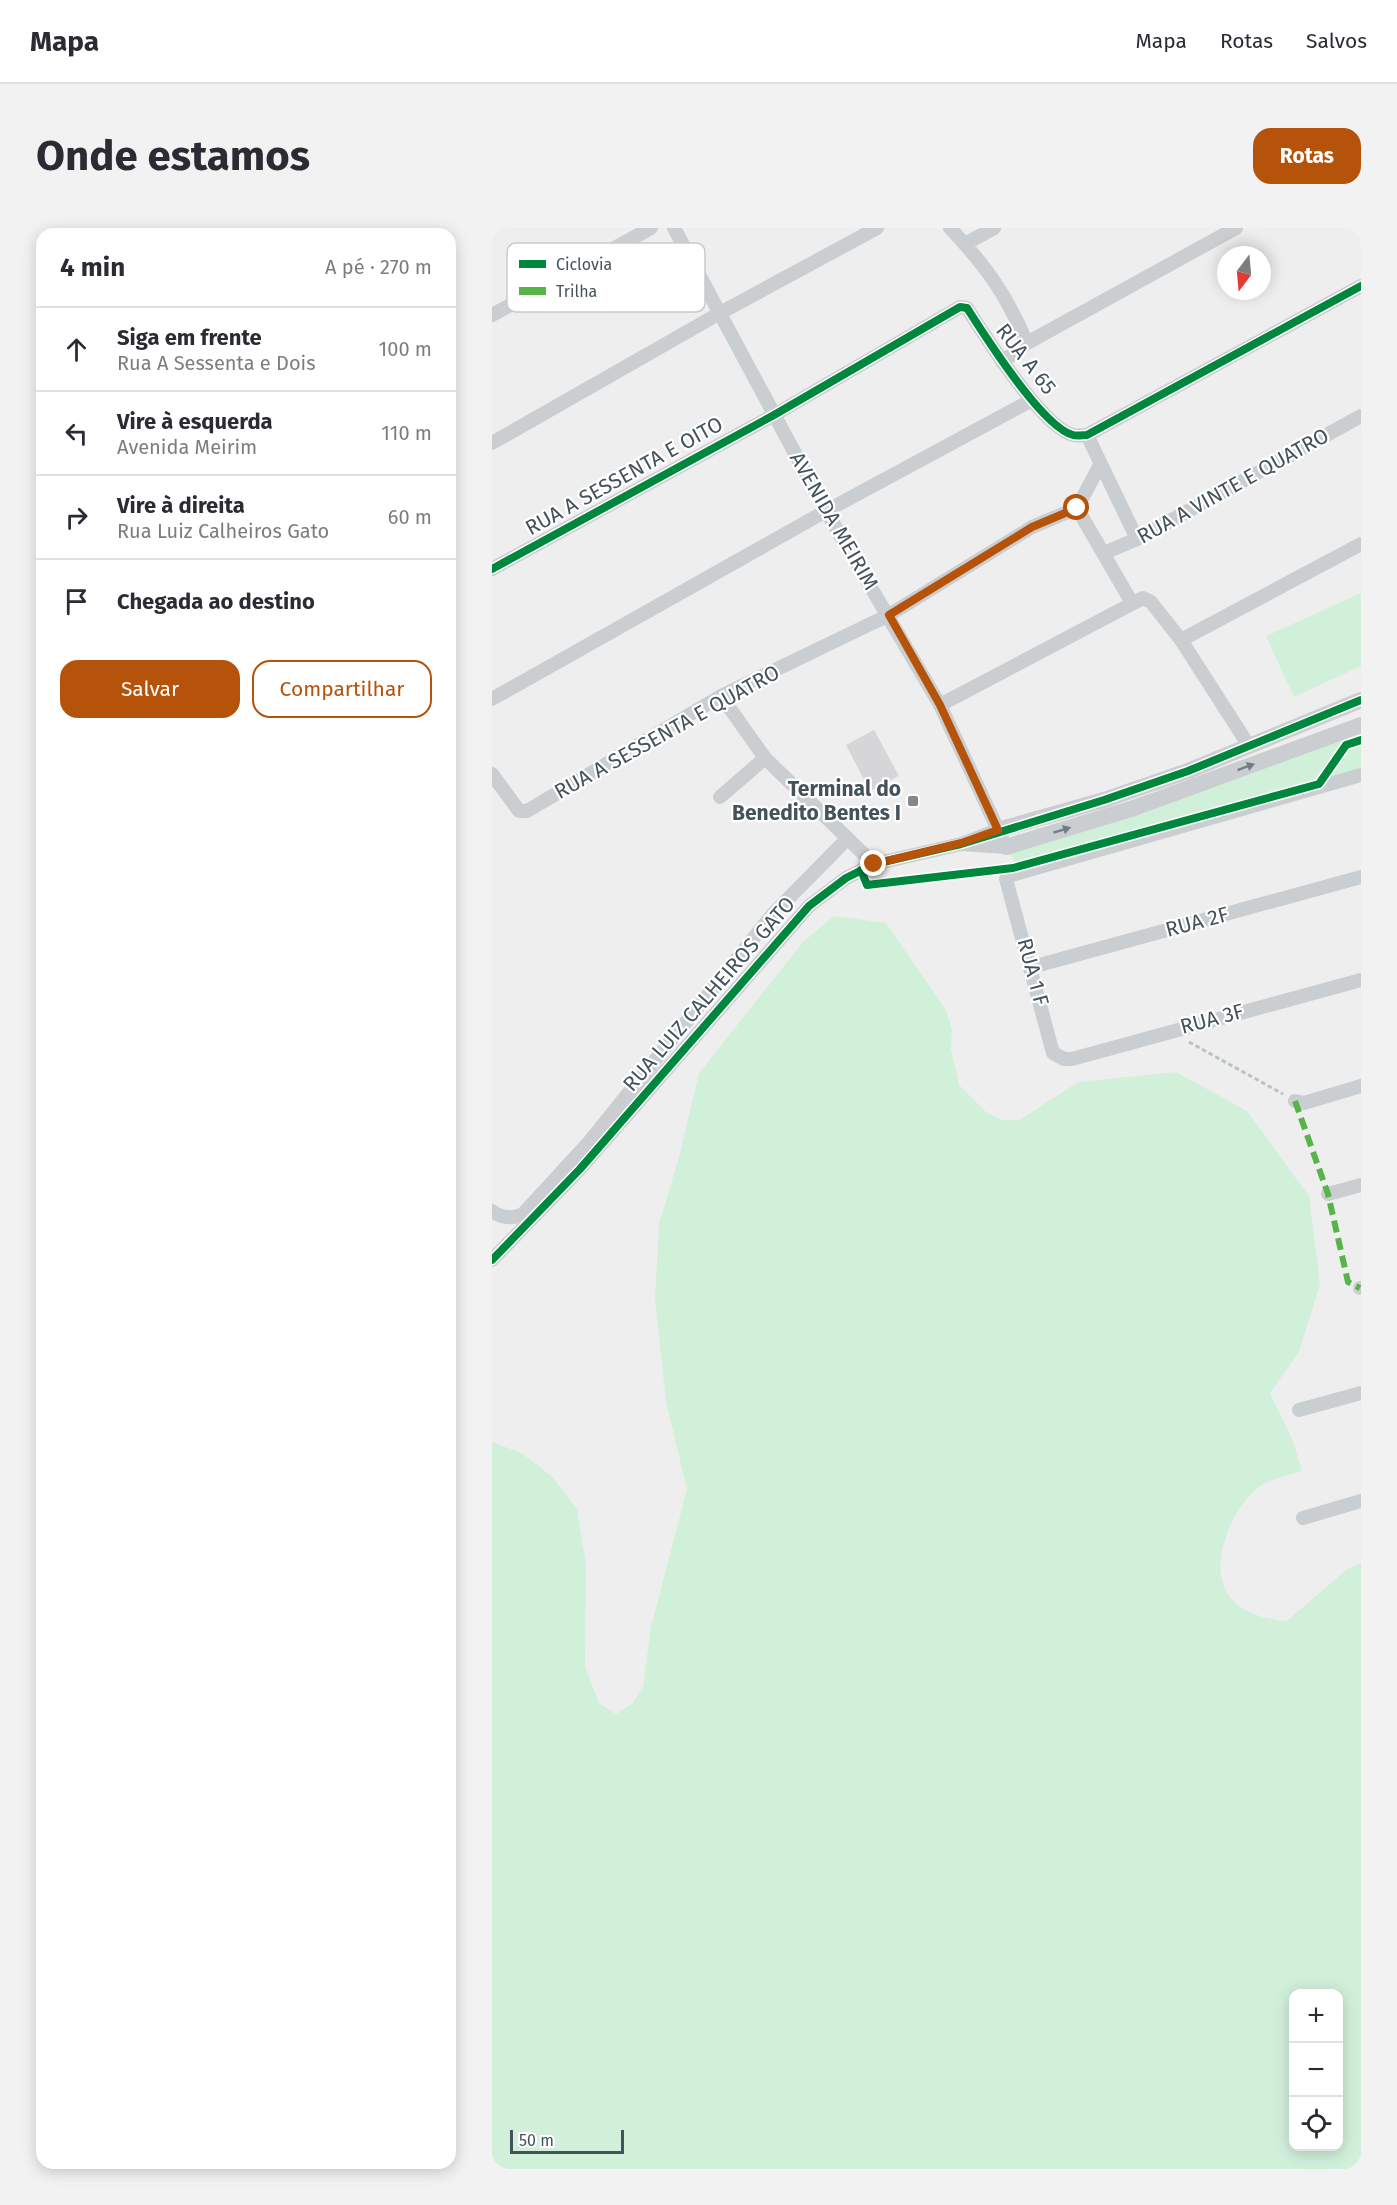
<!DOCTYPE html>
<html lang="pt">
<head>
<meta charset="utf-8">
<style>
  :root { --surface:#fff; --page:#f2f2f3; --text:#2b2b33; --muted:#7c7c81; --line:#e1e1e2; --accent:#b45309 }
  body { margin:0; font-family:"Fira Sans",sans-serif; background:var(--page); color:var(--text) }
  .controls { position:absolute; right:18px; bottom:18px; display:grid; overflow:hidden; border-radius:12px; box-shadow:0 3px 15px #0003 }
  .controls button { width:54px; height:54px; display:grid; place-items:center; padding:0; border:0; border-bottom:2px solid var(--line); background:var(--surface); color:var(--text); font:30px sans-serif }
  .compass { position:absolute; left:725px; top:18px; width:54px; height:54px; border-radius:50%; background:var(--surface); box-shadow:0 3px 15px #0003; rotate:196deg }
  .scale { position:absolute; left:18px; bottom:15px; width:114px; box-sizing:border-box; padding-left:6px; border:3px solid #44525c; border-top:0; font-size:16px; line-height:21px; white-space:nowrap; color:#44525c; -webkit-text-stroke:4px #fff; paint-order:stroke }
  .stop { position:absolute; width:18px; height:18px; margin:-14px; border:4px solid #b45309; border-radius:50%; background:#fff }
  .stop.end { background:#b45309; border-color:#fff; box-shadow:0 2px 6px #0008 }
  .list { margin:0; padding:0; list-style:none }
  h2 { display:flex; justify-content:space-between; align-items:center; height:78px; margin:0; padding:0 24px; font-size:26px }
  h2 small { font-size:20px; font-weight:400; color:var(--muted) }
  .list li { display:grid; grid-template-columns:39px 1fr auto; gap:18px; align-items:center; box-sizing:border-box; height:84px; padding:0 24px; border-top:2px solid var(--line) }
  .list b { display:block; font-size:22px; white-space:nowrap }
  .list p { margin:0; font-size:20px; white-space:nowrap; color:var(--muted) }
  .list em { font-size:20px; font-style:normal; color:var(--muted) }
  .actions { display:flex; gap:12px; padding:18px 24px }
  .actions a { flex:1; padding:14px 0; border:2px solid var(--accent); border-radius:18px; text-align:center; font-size:21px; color:var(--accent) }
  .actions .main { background:var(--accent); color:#fff }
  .icon { flex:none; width:33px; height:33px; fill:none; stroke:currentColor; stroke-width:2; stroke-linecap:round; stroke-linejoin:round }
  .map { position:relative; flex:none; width:869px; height:1941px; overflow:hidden; border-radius:18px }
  header { display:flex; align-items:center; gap:36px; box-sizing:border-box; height:84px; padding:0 30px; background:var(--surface); border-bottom:2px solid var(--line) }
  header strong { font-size:28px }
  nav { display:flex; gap:33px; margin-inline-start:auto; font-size:21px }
  .intro { display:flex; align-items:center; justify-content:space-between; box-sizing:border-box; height:144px; padding:0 36px }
  h1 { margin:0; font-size:42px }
  .button { padding:15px 27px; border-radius:18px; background:var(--accent); color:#fff; font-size:21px; font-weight:700 }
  main { display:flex; gap:36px; padding:0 36px }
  aside { flex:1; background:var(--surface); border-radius:18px; box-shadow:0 3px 15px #0003 }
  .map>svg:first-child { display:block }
  .green { fill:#d1f0da; fill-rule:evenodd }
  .building { fill:#d6d6d9 }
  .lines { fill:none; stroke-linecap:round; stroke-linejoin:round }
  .path { stroke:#b7c4bf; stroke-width:3; stroke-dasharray:4.5 3; stroke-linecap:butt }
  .minor { stroke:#caced0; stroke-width:14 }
  .tertiary { stroke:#caced0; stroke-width:16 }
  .quiet { stroke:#57b448; stroke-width:6; stroke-dasharray:12 6; stroke-linecap:butt }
  .cycleway-casing { stroke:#fff; stroke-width:11 }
  .cycleway { stroke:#00873e; stroke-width:8 }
  .oneway { fill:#737d85 }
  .route { stroke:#b45309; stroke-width:8 }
  .poi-dot { fill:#80898f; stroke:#fff; stroke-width:2 }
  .labels { text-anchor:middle; stroke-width:4.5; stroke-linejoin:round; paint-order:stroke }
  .street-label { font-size:21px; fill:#44525c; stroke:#fff }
  .poi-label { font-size:21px; font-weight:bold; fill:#44525c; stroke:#fff; text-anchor:end }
  .key { fill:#fff; stroke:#c7cbce; stroke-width:1.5 }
  .key-label { font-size:16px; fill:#44525c }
</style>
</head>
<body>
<header>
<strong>Mapa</strong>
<nav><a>Mapa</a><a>Rotas</a><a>Salvos</a></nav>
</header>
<div class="intro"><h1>Onde estamos</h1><a class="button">Rotas</a></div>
<main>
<aside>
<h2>4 min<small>A pé · 270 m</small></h2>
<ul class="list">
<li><svg class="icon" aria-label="ahead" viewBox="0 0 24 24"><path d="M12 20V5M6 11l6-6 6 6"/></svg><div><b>Siga em frente</b><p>Rua A Sessenta e Dois</p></div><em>100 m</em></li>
<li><svg class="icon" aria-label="left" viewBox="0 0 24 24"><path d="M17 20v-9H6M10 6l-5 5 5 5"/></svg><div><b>Vire à esquerda</b><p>Avenida Meirim</p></div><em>110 m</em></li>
<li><svg class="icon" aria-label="right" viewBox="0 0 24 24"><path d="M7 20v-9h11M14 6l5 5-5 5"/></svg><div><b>Vire à direita</b><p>Rua Luiz Calheiros Gato</p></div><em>60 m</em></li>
<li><svg class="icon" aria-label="arrive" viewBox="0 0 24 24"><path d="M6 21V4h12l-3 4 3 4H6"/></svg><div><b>Chegada ao destino</b></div></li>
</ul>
<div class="actions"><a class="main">Salvar</a><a>Compartilhar</a></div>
</aside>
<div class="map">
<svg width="869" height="1941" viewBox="0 0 869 1941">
  <rect width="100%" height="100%" fill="#efeeee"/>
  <path class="green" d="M869,365V438L802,469L774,408Z
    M869,499V540L525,637L518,626Z
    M342,688L394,695L454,782L460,802L459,821L467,857L494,884L510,892H528L586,854L684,844L755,883L817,968L828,1056L807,1124L778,1165L801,1213L810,1243C798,1247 783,1250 771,1256C756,1265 742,1287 736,1303C716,1358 737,1388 795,1393L855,1341L869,1335V1941H0V1214L29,1225L47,1238L61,1250L85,1281L94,1337L93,1439L107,1475L124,1486L141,1475L151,1458L159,1399L195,1261L174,1174L163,1072L167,996L187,929L207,845L311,714ZM802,1766H846V1918H802Z"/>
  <path class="building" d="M382,502L407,548L378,563L354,517Z"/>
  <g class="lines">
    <path class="path" d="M697,814L791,866"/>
    <path class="minor" d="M182,0L334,283L448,477L514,619L469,616
      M458,0C494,38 514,66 535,115
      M473,16L502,0
      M0,87L159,0
      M510,134L535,115L744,0
      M595,207L645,311
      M0,215L228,85L385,0
      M585,280L640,375
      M585,280L608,237
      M612,325L645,311L869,188
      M0,341L282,187L468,79L475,80C493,108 550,199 581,207C585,208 591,207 595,207L869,58
      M689,412L757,518
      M229,468L273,530L382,636
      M0,471L334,283L540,172
      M448,477L651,370L659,374L689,412L869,316
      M0,546L27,583H35L229,468L397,387L540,299L585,280
      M869,547L516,648L514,651L561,825L572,831H580L869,752
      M228,569L273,530
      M540,739L869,649
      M803,873L812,875L869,858
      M836,966L869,957
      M0,983C9,990 21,991 31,986L98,913L281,686L354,612
      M0,1032L88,941L317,678L354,650L382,636L469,616L506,602
      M868,1060H869
      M807,1182L869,1165
      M811,1290L869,1273"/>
    <path class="tertiary" d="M506,602L612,572L696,543L869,472
      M514,619L642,580L869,497"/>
    <path class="quiet" d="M803,873L836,966L856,1054L868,1060"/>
    <defs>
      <path id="cycleway" d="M0,341L282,187L468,79L475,80C493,108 550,199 581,207C585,208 591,207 595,207L869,58
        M369,642L375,657L521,640L827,556L854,517L869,512
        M0,1032L88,941L317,678L354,650L382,636L469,616L612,572L696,543L869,472"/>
    </defs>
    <use href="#cycleway" class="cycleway-casing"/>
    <use href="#cycleway" class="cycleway"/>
  </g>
  <defs><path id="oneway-solid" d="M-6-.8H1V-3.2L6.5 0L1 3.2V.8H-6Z" transform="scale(1.5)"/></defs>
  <g class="oneway">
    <use href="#oneway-solid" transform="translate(754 539) rotate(-20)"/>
    <use href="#oneway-solid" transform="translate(570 602) rotate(-17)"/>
  </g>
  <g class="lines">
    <path class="route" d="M382,636L469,615L506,602L448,477L397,387L540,299L585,280"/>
  </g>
  <rect class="poi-dot" x="415" y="567" width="12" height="12" rx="3"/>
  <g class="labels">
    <g class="street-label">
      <text transform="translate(534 131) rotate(52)" y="7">RUA A 65</text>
      <text transform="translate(132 248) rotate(-29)" y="7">RUA A SESSENTA E OITO</text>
      <text transform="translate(741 258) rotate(-29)" y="7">RUA A VINTE E QUATRO</text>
      <text transform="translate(342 293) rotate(60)" y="7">AVENIDA MEIRIM</text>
      <text transform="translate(175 504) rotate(-29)" y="7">RUA A SESSENTA E QUATRO</text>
      <text transform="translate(705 694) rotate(-15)" y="7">RUA 2F</text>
      <text transform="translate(541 744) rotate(75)" y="7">RUA 1 F</text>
      <text transform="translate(217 766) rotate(-49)" y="7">RUA LUIZ CALHEIROS GATO</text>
      <text transform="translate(720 791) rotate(-15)" y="7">RUA 3F</text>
    </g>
    <g class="poi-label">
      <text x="409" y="568">Terminal do<tspan x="409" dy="24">Benedito Bentes I</tspan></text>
    </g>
  </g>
  <rect x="15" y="15" width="198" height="69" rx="9" class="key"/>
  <rect x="27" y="32" width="27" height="8" fill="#00873e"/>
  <rect x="27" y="59" width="27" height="8" fill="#57b448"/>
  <g class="key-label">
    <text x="64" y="42">Ciclovia</text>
    <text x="64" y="69">Trilha</text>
  </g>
</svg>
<div class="controls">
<button>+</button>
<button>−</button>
<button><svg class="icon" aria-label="locate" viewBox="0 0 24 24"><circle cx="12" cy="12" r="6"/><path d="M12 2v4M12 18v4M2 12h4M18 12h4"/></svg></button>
</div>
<svg class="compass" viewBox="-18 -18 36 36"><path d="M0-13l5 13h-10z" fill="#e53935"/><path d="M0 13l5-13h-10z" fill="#7c7c81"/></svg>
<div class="scale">50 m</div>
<div class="stop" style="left:585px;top:280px"></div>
<div class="stop end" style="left:382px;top:636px"></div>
</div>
</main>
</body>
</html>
